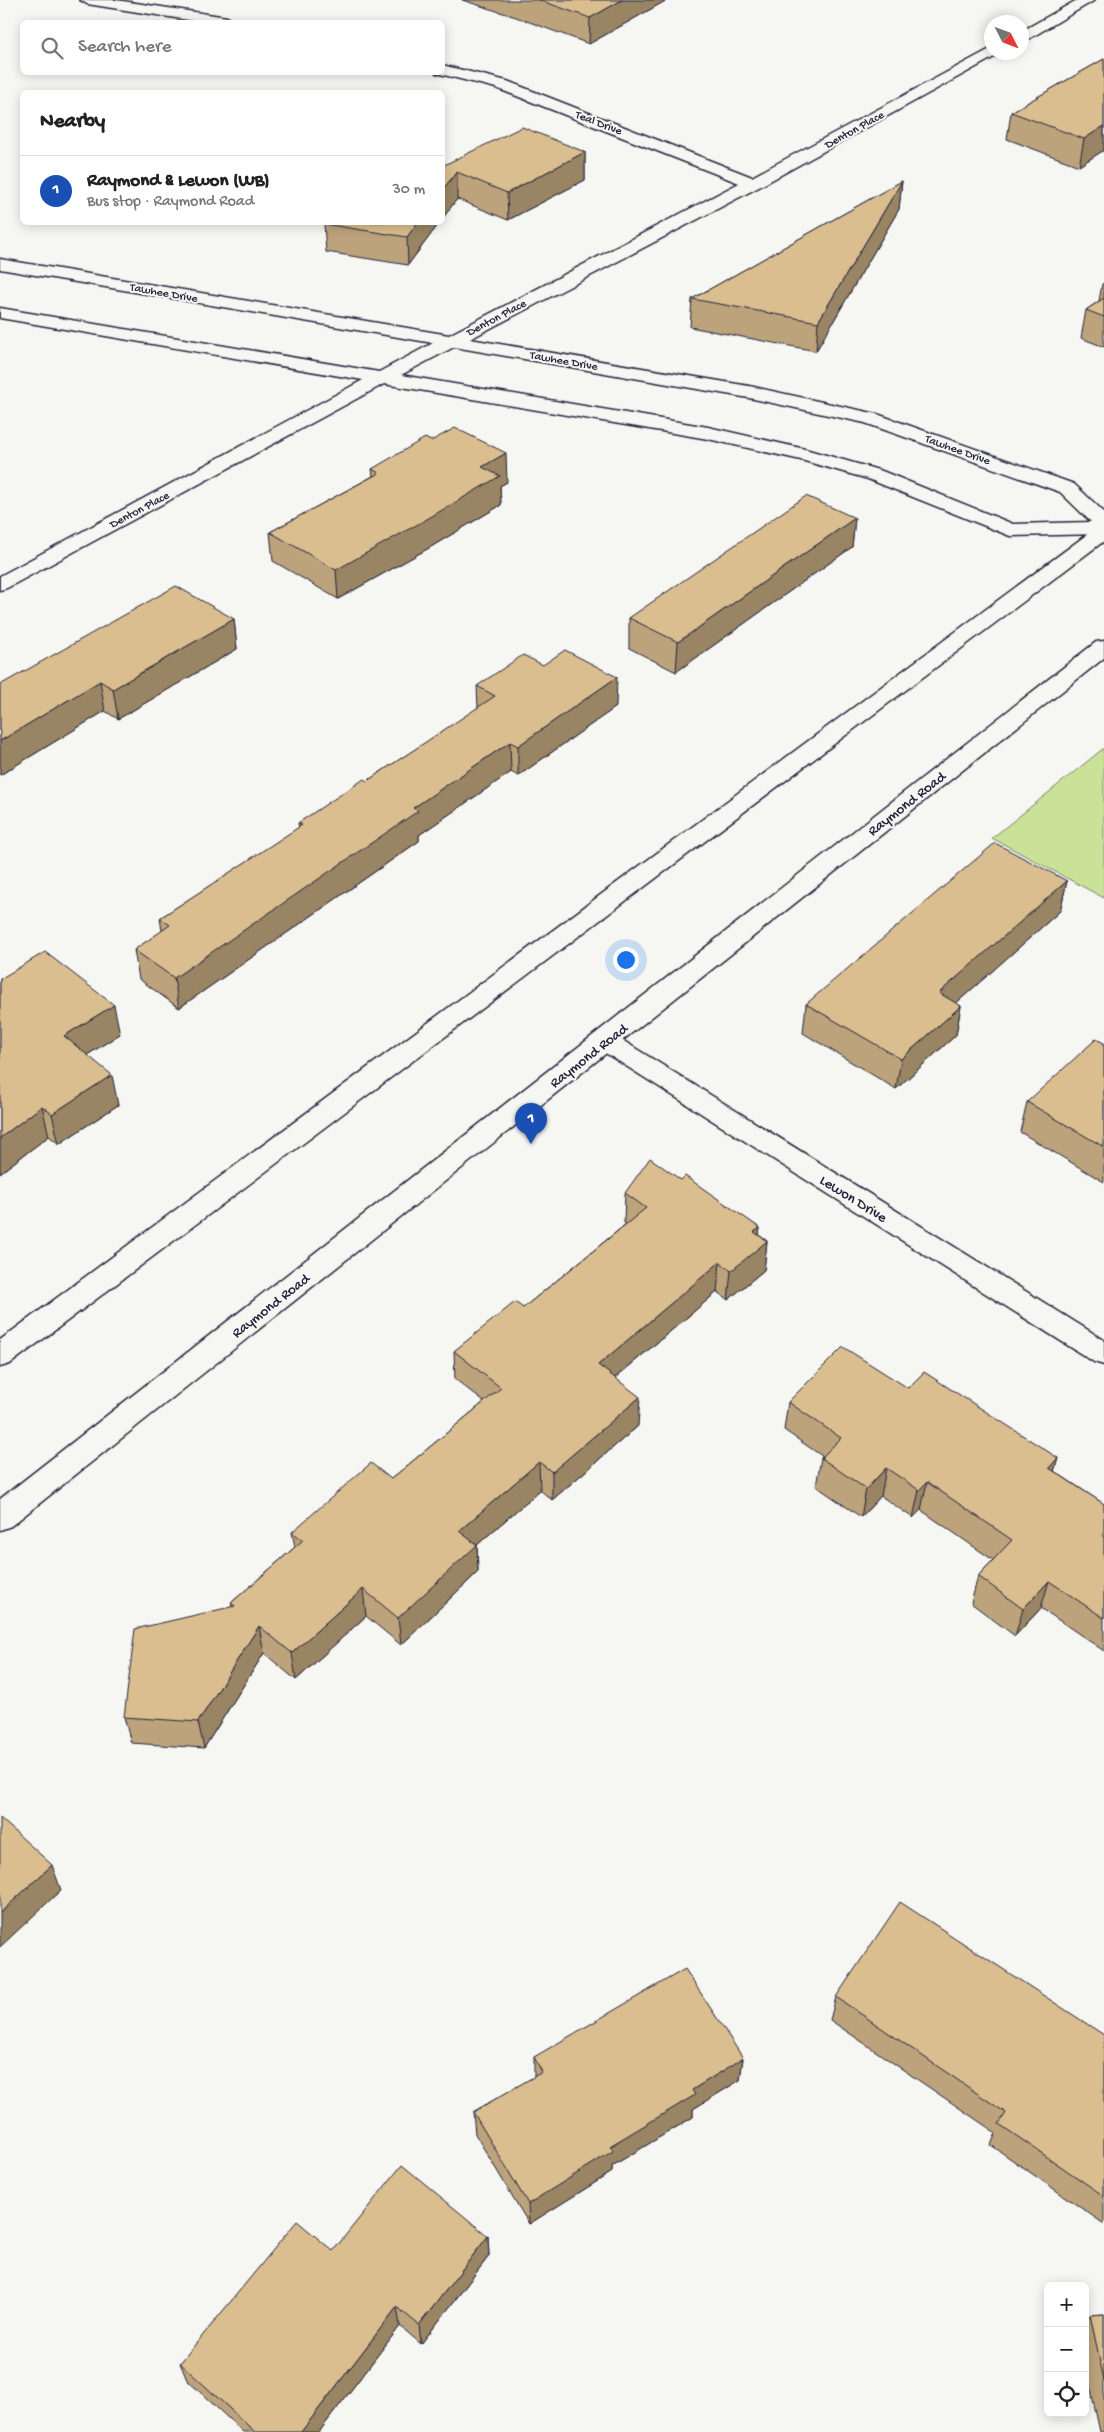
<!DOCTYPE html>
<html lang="en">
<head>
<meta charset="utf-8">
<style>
  :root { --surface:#fff; --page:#f2f2f2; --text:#222; --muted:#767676; --line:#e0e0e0; --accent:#b45309 }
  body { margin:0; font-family:"Gochi Hand",sans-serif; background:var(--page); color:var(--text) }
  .controls { position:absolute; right:15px; bottom:15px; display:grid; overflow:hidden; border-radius:8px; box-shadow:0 2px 12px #0003 }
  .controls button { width:45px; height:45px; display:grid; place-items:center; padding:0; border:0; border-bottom:1px solid var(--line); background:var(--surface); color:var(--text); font:25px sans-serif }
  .compass { position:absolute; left:984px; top:15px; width:45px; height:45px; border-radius:50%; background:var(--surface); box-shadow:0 2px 12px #0003; rotate:132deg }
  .you { position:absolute; left:625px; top:959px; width:18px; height:18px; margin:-12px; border:4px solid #fff; border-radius:50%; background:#1a73e8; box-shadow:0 0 0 8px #1a73e833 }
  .badge { display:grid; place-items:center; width:32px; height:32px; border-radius:50%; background:var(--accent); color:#fff; font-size:16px; font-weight:700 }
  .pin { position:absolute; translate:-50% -41px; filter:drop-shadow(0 1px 2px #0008) }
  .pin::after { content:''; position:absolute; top:26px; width:18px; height:15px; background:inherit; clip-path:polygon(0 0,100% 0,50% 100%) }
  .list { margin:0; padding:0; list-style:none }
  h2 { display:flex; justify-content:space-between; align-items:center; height:65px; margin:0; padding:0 20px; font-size:21px }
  h2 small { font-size:16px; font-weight:400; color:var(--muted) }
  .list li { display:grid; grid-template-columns:32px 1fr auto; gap:15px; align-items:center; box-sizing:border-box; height:70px; padding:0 20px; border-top:1px solid var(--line) }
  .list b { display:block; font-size:19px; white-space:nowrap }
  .list p { margin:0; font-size:16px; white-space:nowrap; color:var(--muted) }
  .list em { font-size:16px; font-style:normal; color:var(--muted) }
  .icon { flex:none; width:28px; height:28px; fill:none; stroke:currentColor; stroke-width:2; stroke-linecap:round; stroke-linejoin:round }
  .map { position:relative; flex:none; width:1104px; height:2432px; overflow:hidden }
  .search { position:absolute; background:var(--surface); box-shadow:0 2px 12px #0003; left:20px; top:20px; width:425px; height:55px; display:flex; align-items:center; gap:12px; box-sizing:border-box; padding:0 18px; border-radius:8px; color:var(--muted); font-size:19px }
  .panel { position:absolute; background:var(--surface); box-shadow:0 2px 12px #0003; left:20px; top:90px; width:425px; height:135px; border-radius:8px }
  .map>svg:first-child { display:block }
  .green { fill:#cae298; stroke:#76826a }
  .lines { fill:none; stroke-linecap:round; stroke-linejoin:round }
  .minor-casing { stroke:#22223b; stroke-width:3 }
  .major-casing { stroke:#22223b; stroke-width:3 }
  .minor { fill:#f6f6f2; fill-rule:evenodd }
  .major { fill:#f6f6f2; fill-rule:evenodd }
  .wall { fill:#bca37b; stroke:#22223b }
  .shaded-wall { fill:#998564; stroke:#22223b }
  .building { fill:#dbbe8f; stroke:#22223b }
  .labels { text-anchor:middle; stroke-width:4; stroke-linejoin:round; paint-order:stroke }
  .far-street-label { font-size:12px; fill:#22223b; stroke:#f6f6f2 }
  .street-label { font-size:15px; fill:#22223b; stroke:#f6f6f2 }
</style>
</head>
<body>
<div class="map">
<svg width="1104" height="2432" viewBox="0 0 1104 2432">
  <rect width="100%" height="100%" fill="#f6f6f2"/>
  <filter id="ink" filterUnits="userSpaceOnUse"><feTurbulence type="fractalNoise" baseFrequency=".02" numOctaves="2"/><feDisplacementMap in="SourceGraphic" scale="10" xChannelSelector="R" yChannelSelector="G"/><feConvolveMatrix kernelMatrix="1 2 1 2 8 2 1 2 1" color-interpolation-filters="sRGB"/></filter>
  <g filter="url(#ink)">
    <path class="green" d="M1104,748V898L992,838Z"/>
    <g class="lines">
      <defs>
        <path id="minor" d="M80,0H116L227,17L235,22H201L87,4Z
          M1077,0H1095L1027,40L1022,41V31Z
          M992,48V52H1000L998,55L759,187L470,339L749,386L877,414L1074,484L1104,512V534L1010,536L868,479L801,460L708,439L384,384L7,588L0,590V576L363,380L0,318V308L379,372L433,343L0,269V259L449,335L739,183L496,88L436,73L442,72V65L507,81L752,177ZM454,347L749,398L865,423L1060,492L1091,522L1013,524L882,471L805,449L708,427L401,375Z
          M605,1032L614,1035L1104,1340V1365L1094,1362L596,1047L592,1041L596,1035Z"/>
        <path id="major" d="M1104,525V541L10,1364L0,1367V1340L1097,527Z
          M1104,641V658L11,1526L0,1530V1499L1096,642Z"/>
      </defs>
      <use href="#minor" class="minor-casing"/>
      <use href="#major" class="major-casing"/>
      <use href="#minor" class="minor"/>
      <use href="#major" class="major"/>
    </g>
    <path class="wall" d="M462,0H667L589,44L516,17Z
      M1104,59V150L1079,166L1007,139L1011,112Z
      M585,152V180L508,220L457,199L442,219V166Z
      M902,181L899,209L816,351L690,327L692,299Z
      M440,222L408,265L326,252L324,224Z
      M1104,283V347L1081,338L1086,310L1099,301L1102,284Z
      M372,469L507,482L500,486L501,505L429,548L338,599L273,561L270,532L373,476Z
      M855,518L852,547L676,672L629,648V618Z
      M234,619L237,649L118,719L105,711L0,775V685Z
      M477,686L616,707L518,776L511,772L419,835V841L179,1008L139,979L134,950L162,931L160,918L299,828L298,823L367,781L478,708Z
      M1067,881L1060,911L956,1003L961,1006L956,1035L896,1089L803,1033L806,1004Z
      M0,979L120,1034L87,1055L118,1105L59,1144L49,1136L0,1173Z
      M1104,1043V1182L1020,1132L1027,1102Z
      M681,1180L760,1228L759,1235L767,1241L764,1270L728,1300L717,1292L615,1378L638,1426L552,1500L540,1490L477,1545L478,1572L401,1645L366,1616L296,1680L264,1653L204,1748L131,1743L124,1717L232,1607L231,1603L295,1547L292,1532L391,1479L484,1402L455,1379L454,1351L523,1308L626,1224L624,1223L625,1193Z
      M908,1388L1058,1458L1054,1471L1104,1504V1651L1041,1608L1015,1636L971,1603L978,1576L993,1560L921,1510L913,1518L881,1496L861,1517L816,1486L821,1458L822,1456L784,1430L788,1402Z
      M836,1997L1104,2035V2224L991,2145L996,2133L830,2020Z
      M534,2057L743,2058L740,2080L693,2109V2117L612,2166V2172L529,2224L475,2134L473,2112L534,2077Z
      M488,2236L489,2256L421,2344L400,2326L319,2432H243L187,2380L180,2363L333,2251Z
      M1104,2314V2432H1100L1085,2363V2323L1090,2315Z"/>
    <path class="shaded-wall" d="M622,0H667L589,44L590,18Z
      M1104,126V150L1079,166L1084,139Z
      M585,152V180L508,220L507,193Z
      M457,172V199L442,219V190Z
      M902,181L899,209L816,351L818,322Z
      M418,222H440L408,265L407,237Z
      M506,453L507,482L500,486L501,505L429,548L338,599L336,570L482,467Z
      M855,518L852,547L676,672L678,642Z
      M234,619L237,649L118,719L113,689Z
      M617,677L616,707L518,776V746Z
      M100,681L105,711L0,775V741Z
      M510,742L511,772L419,835V841L179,1008L174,978L413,808Z
      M1067,881L1060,911L934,1023L939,993Z
      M114,1005L120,1034L70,1066L64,1036Z
      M961,1006L956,1035L896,1089L901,1059Z
      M112,1075L118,1105L59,1144L52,1114Z
      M42,1106L49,1136L0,1173V1138Z
      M760,1228L757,1249L767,1241L764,1270L728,1300L731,1271L754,1232Z
      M720,1262L717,1292L597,1393L598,1365Z
      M640,1397L638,1426L552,1500V1472Z
      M1058,1458L1050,1486L1049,1468Z
      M539,1462L540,1490L477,1545L478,1572L401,1645L398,1618L459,1531Z
      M886,1468L881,1496L861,1517L866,1489Z
      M927,1482L921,1510L913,1518L919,1490Z
      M1049,1581L1041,1608L1015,1636L1023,1609Z
      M363,1589L366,1616L296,1680L292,1653Z
      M259,1626L264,1653L204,1748L198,1722Z
      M52,1865L61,1890L0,1947V1913Z
      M743,2058L740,2080L693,2109V2117L612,2166V2172L529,2224L528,2204L692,2090Z
      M488,2236L489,2256L421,2344L419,2325Z
      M397,2307L400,2326L319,2432H301Z"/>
    <path class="building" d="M539,0H622L590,18Z
      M1104,59V126L1084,139L1011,112Z
      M522,127L585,152L507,193L457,172L442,190V166Z
      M902,181L818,322L692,299Z
      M328,222H418L407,237L324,224Z
      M1104,298V317L1086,310Z
      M455,428L506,453L482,467L500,476L427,519L336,570L270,532L379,473L372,469L425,438L431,441Z
      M806,496L855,518L678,642L629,618Z
      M176,586L234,619L113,689L100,681L0,741V685Z
      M565,650L617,677L518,746L510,742L413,808L418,811L174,978L134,950L170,925L160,918L302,825L298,823L364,779L367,781L495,696L477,686L523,655L543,665Z
      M995,843L1067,881L939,993L961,1006L901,1059L806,1004Z
      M45,952L114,1005L64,1036L112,1075L52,1114L42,1106L0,1138V1073L1,1072H0V979Z
      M1096,1039L1104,1043V1147L1027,1102Z
      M650,1158L681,1180L685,1176L760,1228L754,1232L767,1241L731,1271L720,1262L598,1365L640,1397L552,1472L539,1462L459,1531L477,1545L398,1618L363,1589L292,1653L259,1626L198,1722L124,1717L135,1629L235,1606L231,1603L303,1540L292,1532L371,1463L391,1479L501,1388L454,1351L515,1302L523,1308L646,1208L625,1193Z
      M843,1347L908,1388L924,1372L1058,1458L1049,1468L1104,1504V1618L1049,1581L1023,1609L978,1576L1012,1540L927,1482L919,1490L886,1468L866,1489L821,1458L841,1438L788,1402Z
      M0,1818L52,1865L0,1913Z
      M900,1902L1104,2035V2196L999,2124L1006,2113L836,1997Z
      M685,1969L743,2058L692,2090L695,2095L610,2146L613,2151L528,2204L473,2112L542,2072L534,2057Z
      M402,2165L488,2236L419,2325L397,2307L301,2432H255L180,2363L297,2221L333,2251Z
      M1104,2314V2380L1090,2315Z"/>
  </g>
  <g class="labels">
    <g class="far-street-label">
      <text transform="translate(599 122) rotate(21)" y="4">Teal Drive</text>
      <text transform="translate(854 129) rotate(-29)" y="4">Denton Place</text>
      <text transform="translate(164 292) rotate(10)" y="4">Tawhee Drive</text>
      <text transform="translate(496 317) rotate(-28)" y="4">Denton Place</text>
      <text transform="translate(564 360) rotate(10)" y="4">Tawhee Drive</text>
      <text transform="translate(958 449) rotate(20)" y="4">Tawhee Drive</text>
      <text transform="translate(139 509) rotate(-28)" y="4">Denton Place</text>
    </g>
    <g class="street-label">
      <text transform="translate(906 803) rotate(-38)" y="5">Raymond Road</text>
      <text transform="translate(588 1055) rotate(-38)" y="5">Raymond Road</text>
      <text transform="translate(854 1198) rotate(32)" y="5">Lewon Drive</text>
      <text transform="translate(270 1305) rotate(-38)" y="5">Raymond Road</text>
    </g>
  </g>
</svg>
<div class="controls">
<button>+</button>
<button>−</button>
<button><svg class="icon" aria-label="locate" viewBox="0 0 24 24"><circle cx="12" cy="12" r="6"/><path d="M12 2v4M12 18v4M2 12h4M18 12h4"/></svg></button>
</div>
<svg class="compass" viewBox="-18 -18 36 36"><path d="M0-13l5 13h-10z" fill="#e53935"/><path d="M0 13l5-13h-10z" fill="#767676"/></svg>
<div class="you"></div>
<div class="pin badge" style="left:531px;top:1144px;background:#1a4fb4">1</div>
<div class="search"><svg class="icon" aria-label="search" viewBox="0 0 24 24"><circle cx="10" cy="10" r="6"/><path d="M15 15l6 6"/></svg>Search here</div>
<section class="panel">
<h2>Nearby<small></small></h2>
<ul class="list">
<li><span class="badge" style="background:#1a4fb4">1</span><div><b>Raymond &amp; Lewon (WB)</b><p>Bus stop · Raymond Road</p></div><em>30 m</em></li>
</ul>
</section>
</div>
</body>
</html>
